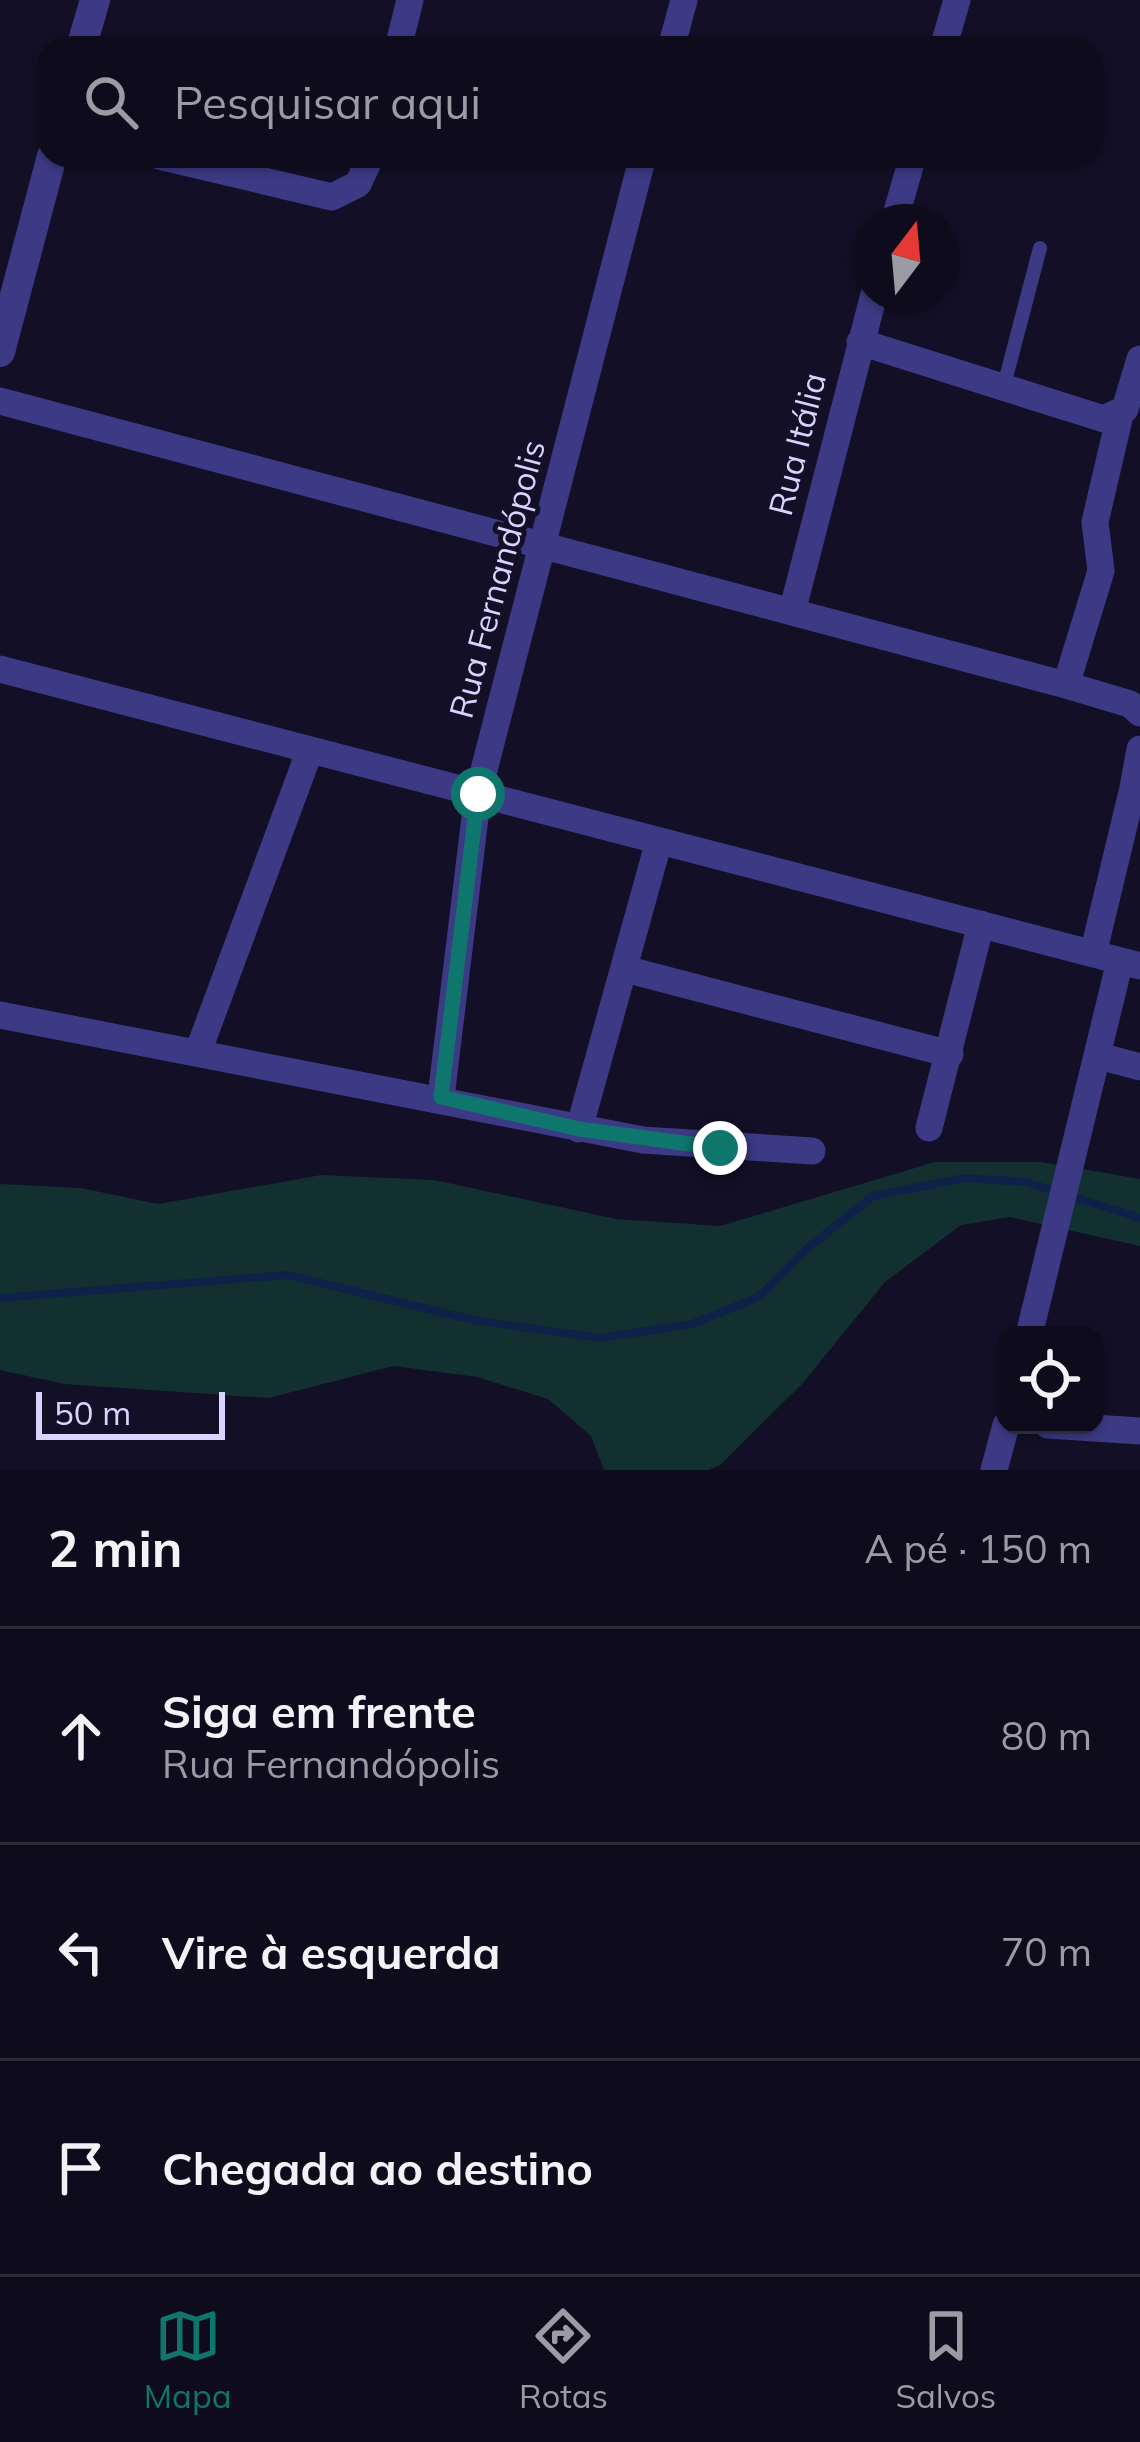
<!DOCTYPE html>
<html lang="pt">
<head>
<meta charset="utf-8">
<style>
  :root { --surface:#0e0b1c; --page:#171425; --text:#f1f3f6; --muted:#9b9ba3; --line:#2e2b3b; --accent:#0f766e }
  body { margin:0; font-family:Mulish,sans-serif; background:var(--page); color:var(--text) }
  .controls { position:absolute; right:36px; bottom:36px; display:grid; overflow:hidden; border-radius:24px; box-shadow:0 3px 9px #0004 }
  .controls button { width:108px; height:108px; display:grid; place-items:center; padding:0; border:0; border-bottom:3px solid var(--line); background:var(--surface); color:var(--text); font:60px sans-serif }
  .compass { position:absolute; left:852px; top:204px; width:108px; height:108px; border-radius:50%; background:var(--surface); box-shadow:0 3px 9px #0004; rotate:16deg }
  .scale { position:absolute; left:36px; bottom:30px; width:189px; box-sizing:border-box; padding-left:12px; border:6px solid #d9d4ff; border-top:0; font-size:33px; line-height:42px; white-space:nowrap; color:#d9d4ff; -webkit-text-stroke:9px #130f26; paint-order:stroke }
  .stop { position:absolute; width:36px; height:36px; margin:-27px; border:9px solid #0f766e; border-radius:50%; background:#fff }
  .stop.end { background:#0f766e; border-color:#fff; box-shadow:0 3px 12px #0008 }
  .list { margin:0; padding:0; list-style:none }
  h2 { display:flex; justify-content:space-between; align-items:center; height:156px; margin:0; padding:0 48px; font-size:51px }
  h2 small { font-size:39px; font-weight:400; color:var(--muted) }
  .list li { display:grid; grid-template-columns:78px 1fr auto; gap:36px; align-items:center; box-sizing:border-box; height:216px; padding:0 48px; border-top:3px solid var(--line) }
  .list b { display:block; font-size:45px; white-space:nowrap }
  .list p { margin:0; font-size:39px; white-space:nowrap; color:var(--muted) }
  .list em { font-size:39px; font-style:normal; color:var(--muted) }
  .icon { flex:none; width:66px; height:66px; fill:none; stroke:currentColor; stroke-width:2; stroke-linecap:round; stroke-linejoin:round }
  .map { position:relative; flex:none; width:1140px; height:1470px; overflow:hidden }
  .search { position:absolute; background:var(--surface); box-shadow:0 3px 9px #0004; left:36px; right:36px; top:36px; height:132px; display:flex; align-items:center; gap:30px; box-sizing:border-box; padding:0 42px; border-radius:36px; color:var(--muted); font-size:45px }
  .sheet { height:804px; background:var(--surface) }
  nav { display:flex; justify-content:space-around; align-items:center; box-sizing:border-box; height:168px; border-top:3px solid var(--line); background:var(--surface); font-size:33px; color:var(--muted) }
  nav a { display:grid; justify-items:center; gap:6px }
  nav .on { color:var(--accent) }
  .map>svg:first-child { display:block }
  .green { fill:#12302f }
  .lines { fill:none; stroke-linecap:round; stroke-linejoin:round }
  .stream { stroke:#0c2248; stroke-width:8 }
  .service { stroke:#3d3a85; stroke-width:14 }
  .minor { stroke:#3d3a85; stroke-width:27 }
  .tertiary { stroke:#3d3a85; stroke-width:30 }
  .route { stroke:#0f766e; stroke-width:15 }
  .labels { text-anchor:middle; stroke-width:10; stroke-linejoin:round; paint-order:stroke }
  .street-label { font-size:33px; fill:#d9d4ff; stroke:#130f26 }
</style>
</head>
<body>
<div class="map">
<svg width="1140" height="1470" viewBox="0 0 1140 1470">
  <rect width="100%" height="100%" fill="#130f26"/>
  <path class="green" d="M935,1162H1041L1140,1179V1246L1009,1217L961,1225L885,1282L802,1384L720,1465L708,1470H604L591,1436L548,1399L477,1377L394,1366L268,1398L64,1384L0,1370V1184L81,1188L158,1204L321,1175L434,1180L616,1219L720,1226Z"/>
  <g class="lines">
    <path class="stream" d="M0,1298L288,1275L473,1320L600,1338L692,1324L759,1297L804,1251L873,1196L965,1178L1026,1182L1140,1218"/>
    <path class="service" d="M1004,385L1040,248"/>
    <path class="minor" d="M398,48L410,0
      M671,48L684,0
      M943,48L957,0
      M159,156L332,197L358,184L371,156
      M894,222L913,156
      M860,342L1104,419L1125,409L1140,359
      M0,401L1066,685
      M1120,415L1095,522L1101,571L1066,685L1130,704L1140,713
      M792,612L874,294
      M0,669L1140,966
      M1133,788L1140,749
      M1093,954L1133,788L1140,790
      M625,969L950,1054
      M0,1015L643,1140L812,1151
      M198,1052L310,750
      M1099,1056L1140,1067
      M441,1097L478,793L643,156
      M929,1128L981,924
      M579,1129L659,841
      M1029,1335L1120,961
      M1048,1425L1140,1431
      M994,1470L1006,1425"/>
    <path class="tertiary" d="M81,48L95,0
      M0,352L52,156"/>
  </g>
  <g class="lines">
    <path class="route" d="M478,794L441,1097L579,1129L720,1148"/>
  </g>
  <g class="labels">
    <g class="street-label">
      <text transform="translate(797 444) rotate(-76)" y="12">Rua Itália</text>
      <text transform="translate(497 579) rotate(-75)" y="12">Rua Fernandópolis</text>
    </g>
  </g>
</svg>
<div class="controls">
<button><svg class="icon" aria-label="locate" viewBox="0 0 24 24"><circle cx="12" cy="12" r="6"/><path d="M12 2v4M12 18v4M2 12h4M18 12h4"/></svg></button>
</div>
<svg class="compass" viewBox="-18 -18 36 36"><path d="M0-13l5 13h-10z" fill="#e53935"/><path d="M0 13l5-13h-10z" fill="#9b9ba3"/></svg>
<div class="scale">50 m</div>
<div class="stop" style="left:478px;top:794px"></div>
<div class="stop end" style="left:720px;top:1148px"></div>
<div class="search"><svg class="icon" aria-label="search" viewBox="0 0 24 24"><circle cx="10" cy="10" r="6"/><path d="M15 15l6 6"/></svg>Pesquisar aqui</div>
</div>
<section class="sheet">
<h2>2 min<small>A pé · 150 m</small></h2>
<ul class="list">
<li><svg class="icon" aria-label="ahead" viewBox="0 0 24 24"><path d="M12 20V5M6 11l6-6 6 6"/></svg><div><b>Siga em frente</b><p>Rua Fernandópolis</p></div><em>80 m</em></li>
<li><svg class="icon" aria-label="left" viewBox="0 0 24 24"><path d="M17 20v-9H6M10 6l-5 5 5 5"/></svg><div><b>Vire à esquerda</b></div><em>70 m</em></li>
<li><svg class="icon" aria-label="arrive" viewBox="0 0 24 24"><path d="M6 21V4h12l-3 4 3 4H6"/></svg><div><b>Chegada ao destino</b></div></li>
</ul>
</section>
<nav>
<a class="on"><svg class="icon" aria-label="map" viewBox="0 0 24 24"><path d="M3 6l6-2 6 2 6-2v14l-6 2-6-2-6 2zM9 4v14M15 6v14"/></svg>Mapa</a>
<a><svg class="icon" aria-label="directions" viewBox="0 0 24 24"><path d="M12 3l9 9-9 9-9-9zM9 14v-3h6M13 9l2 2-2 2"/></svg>Rotas</a>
<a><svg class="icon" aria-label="saved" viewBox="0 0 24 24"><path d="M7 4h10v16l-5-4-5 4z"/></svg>Salvos</a>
</nav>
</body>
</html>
